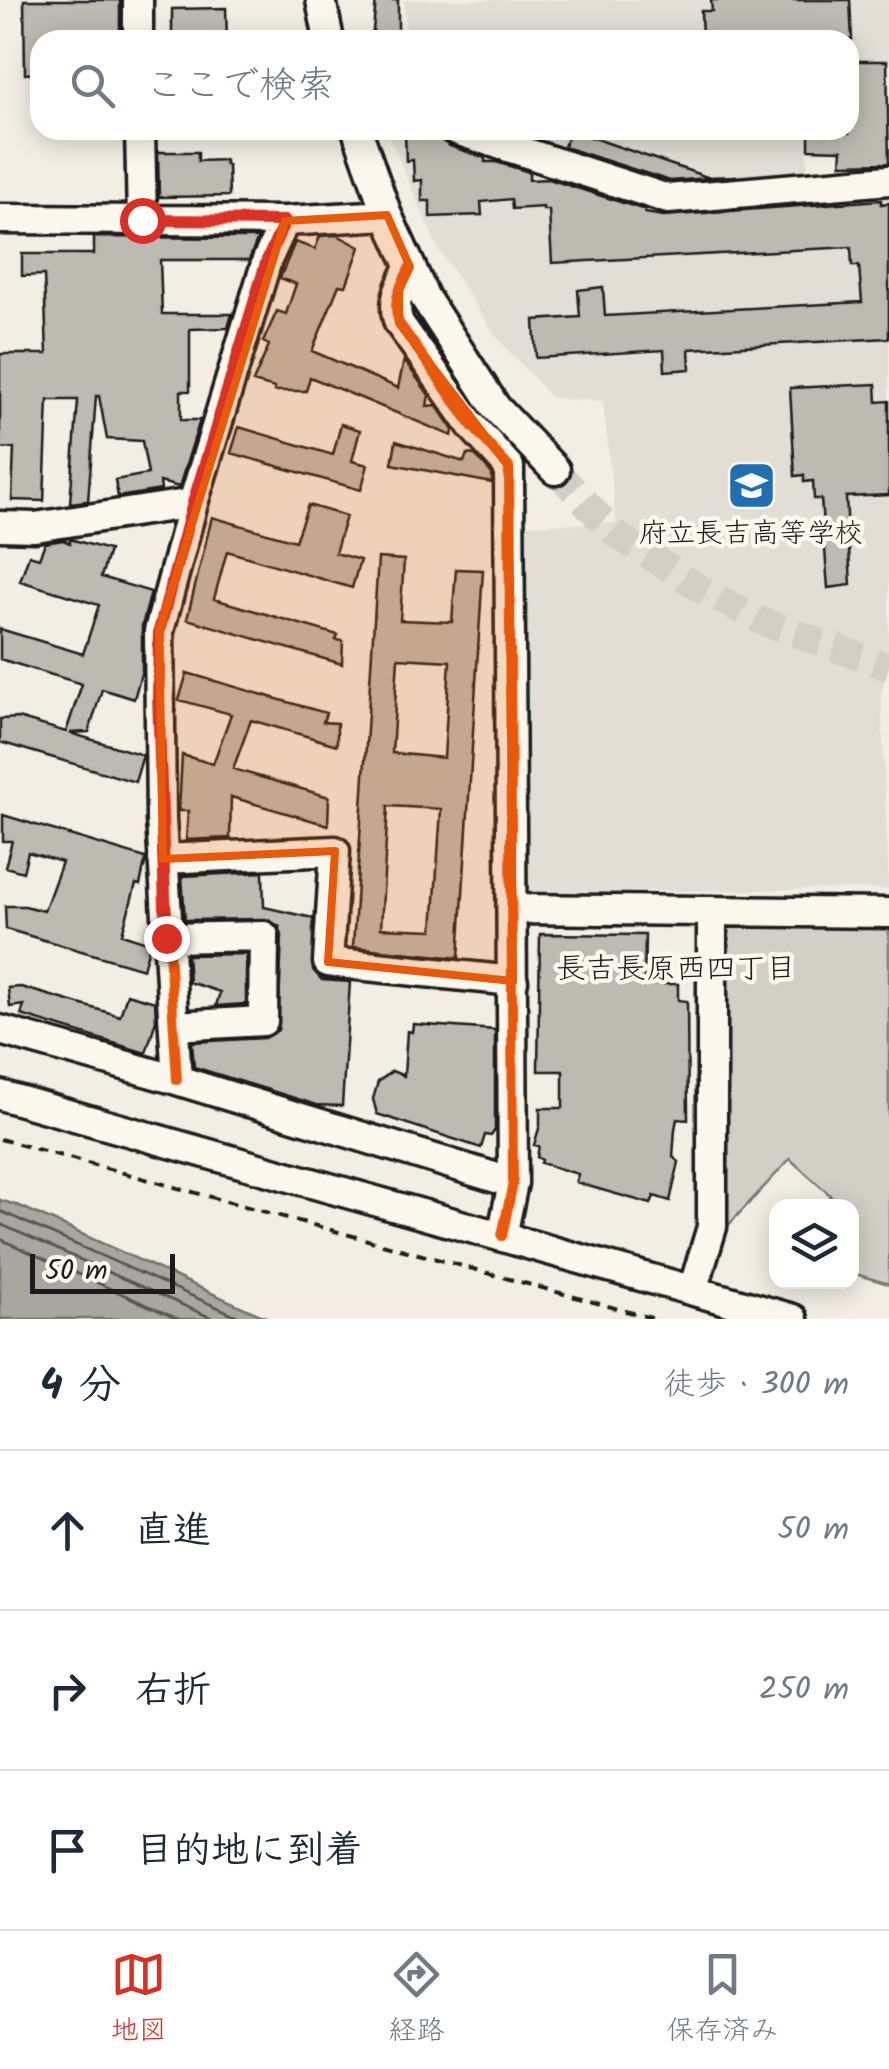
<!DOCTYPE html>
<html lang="ja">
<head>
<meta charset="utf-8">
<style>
  :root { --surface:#fff; --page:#f6f6f7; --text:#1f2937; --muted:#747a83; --line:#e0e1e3; --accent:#d93025 }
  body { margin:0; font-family:Kalam,"Klee One",sans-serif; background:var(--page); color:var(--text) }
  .controls { position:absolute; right:30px; bottom:30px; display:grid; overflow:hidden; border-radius:20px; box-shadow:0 5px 25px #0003 }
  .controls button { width:90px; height:90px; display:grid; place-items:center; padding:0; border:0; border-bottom:2px solid var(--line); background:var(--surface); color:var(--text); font:50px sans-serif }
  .scale { position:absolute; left:30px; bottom:25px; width:145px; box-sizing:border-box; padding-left:10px; border:5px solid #1c1c1c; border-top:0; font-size:28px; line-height:35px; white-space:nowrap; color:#1c1c1c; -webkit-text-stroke:8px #fbf7ec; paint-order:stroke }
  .stop { position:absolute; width:30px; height:30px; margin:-22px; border:8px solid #d93025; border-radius:50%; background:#fff }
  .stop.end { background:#d93025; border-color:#fff; box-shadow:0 2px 10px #0008 }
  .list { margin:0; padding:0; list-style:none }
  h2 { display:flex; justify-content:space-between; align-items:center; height:130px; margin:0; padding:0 40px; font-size:42px }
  h2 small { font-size:32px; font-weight:400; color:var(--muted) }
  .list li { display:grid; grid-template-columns:65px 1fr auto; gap:30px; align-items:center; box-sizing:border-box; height:160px; padding:0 40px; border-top:2px solid var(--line) }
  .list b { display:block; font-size:38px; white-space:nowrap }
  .list em { font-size:32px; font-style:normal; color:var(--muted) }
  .icon { flex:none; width:55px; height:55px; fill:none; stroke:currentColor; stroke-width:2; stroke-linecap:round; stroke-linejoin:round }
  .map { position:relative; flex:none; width:889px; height:1319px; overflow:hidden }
  .search { position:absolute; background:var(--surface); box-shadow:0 5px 25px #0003; left:30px; right:30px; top:30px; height:110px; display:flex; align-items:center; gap:25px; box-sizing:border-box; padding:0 35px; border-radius:30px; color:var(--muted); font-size:38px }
  .sheet { height:610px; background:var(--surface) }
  nav { display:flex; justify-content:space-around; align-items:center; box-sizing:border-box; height:140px; border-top:2px solid var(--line); background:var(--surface); font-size:28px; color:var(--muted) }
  nav a { display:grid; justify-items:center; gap:5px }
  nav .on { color:var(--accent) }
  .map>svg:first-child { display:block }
  .built { fill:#e2ded5 }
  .green { fill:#d2cfc6; stroke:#777671; stroke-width:2.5 }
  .water { fill:#a9a6a0; stroke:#716f6b; stroke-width:2.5 }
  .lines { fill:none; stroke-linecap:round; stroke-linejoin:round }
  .shore { stroke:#545351; stroke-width:2.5 }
  .building { fill:#bdbab1; stroke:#1c1c1c; stroke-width:2.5; fill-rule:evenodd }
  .minor-tunnel { stroke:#d2cec6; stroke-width:28; stroke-dasharray:28 14; stroke-linecap:butt }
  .minor-casing { stroke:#1c1c1c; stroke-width:35 }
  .path { stroke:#1c1c1c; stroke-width:4; stroke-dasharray:10 8; stroke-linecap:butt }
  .minor { stroke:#fbf7ec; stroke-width:28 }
  .cycleway-casing { stroke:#fbf7ec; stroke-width:16 }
  .cycleway { stroke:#e8590c; stroke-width:10 }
  .route { stroke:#d93025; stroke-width:12 }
  .marked { fill:#e8590c; fill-opacity:0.2; stroke:#e8590c; stroke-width:8; stroke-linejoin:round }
  .labels { text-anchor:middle; stroke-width:9; stroke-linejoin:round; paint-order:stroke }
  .poi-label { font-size:28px; fill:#1c1c1c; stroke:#fbf7ec }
  .neighbourhood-label { font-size:30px; fill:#1c1c1c; stroke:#fbf7ec }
</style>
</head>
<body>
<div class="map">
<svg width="889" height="1319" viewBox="0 0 889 1319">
  <rect width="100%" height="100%" fill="#f2eee4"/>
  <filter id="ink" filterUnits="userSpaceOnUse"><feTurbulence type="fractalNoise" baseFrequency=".01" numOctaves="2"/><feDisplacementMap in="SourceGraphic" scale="20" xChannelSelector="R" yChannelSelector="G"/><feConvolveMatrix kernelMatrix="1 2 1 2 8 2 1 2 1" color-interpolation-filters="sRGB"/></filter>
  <g filter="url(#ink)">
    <path class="built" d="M404,0H889V77L849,78V40H406Z
      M386,130H405L660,209L889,197V665L881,694L889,889L519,892L518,525L616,523L603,401L551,398L495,335L437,247Z
      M488,130H808L807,179L675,190Z"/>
    <path class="green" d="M729,924L889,925V1284L852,1273V1206H823L831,1196L790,1159L722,1232L723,931Z"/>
    <path class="water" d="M0,1200L22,1207L269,1319H0Z"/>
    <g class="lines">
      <path class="shore" d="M0,1211L244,1319
        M0,1224L214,1319
        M0,1239L178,1319"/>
    </g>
    <path class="building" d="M24,0H120V40H38L39,73L25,74Z
      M376,0H398V40H372Z
      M711,0H850L852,40H702L701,11H712Z
      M226,8L227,40H172V9Z
      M849,61H887L889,163L841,164L842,150L809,149V131L849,133Z
      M570,130L707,177L737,176L670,181L564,147Z
      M439,131L442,141L450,146L485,158V162H496L529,172V180L549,179L645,210V213L663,216L881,200V204L889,203V338L689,349L690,369L665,371L664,350L536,358L534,320L580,317L578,290L603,287L605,316L862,302L859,266H852L851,247L552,263L549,210H543V207L512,209L511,199L481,202L482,215L430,217V201H422V180L414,181L413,160L406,161L405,133Z
      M158,152H198V161L225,160V165H228L229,196L159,197Z
      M337,235L360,247L346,286L339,285L312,351L398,388L404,360L429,395L427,406L436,405L453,430L452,436L310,377L306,391H274L275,388L253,382L269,345L263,342L277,311L286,314L296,284L280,278L295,242L315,249L320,236Z
      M94,237L258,238L249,260H160L162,314H232L228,328L190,329V391H181V420H200L179,487L160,482L161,490L118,497L115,480L148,474L142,441L107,439L99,396H96L88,501L70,503L78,400H48L44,501L12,500L14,448L0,449V354H47L44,275L22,276V254H94Z
      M876,384L877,402L889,401V495L846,497L851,585L828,588L821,499H814L813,481L804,482V475L795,476L790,388Z
      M341,424L360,430L352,461L368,465L361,490L231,453L239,427L333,455Z
      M396,441L464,462L467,454L475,455L492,474V483L392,464Z
      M308,505L346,516L335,553L360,560L352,588L227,551L214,599L338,635L336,640L343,641L342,664L187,619L212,517L295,541Z
      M70,539L109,550L101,577L151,592L142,626V670L134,699L102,689L89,732L70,733L143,755L135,782L0,742V719L18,718L66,732L82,684L0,659V629L83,654L99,605L20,581L29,555L39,558L45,543L63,540L70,543Z
      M378,558L404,560L400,620L452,622L456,569L483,570L459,958L353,947ZM398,658L450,661L444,758L392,753ZM388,806L441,809L433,930L381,928Z
      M187,673L326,713L323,722L337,723V745L251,720L233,769L329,797L328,825L231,797L230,838L186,840L188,811H179L182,755L213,764L231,714L179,700Z
      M3,815L146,858L140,885L136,884L122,934L150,943L143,969L6,929L5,906H25L44,911L62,862L28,852L23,872L5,867L12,841H3Z
      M263,872L264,907L313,918V970L322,980L350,982L342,1106L317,1105L194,1067L192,1042L264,1038L278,1030L282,936L279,926L265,919L185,920L182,876Z
      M540,934L645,935L644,984H678V1000L687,1001L688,1120L677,1119L675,1129L673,1157L679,1162L670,1201L654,1196L651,1204L588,1186L576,1182L578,1174L541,1163L542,1160L537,1157L539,1146L534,1145L540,1125V1108H563V1071H538Z
      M246,954V1004L216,1006L220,992L189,982L187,955Z
      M21,987L120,1016L127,994L155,1002L156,1020L146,1053L21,1015L24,1005L10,1007L8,988Z
      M413,1024L495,1030V1130L491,1136L485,1135L481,1148L377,1114L373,1099L378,1082L392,1071L404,1076L407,1031L412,1032Z"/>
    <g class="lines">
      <path class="minor-tunnel" d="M555,470L614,533L701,589L761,621L889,667"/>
      <defs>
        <path id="minor" d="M138,0V40
          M321,0L329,40
          M140,130L142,220
          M357,130L387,215L425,298L496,408L555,470
          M456,130L668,199L889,180
          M0,219L285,221L387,215
          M410,267C401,285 391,302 399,323L472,426L509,467L513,1183L502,1236
          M0,526L35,527L193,503
          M163,859L335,851L328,962L513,981
          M514,909L889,913
          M166,938L264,936L263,1021L174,1026
          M0,1030L177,1080L513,1183
          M177,1080L161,819L159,631L193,503L267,260L285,221
          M0,1095L793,1319
          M693,1290L712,1227V911"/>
      </defs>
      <use href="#minor" class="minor-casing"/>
      <path class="path" d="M0,1139L655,1319"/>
      <use href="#minor" class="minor"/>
      <defs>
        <path id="cycleway" d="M410,267C401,285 391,302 399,323L472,426L509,467L513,1183L502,1236
          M177,1080L161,819L159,631L193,503L267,260L285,221"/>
      </defs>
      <use href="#cycleway" class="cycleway-casing"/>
      <use href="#cycleway" class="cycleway"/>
    </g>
  </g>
  <g class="lines" filter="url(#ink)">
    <path class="route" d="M142,220L285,221L267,260L193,503L159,631L158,695L166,938"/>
  </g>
  <path class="marked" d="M387,215L410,267L399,290V323L509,467L513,981L328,962L335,851L163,859L159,631L285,221Z"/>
  <defs>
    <symbol id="school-square" viewBox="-11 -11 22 22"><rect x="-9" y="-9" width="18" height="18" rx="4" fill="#1f6fb2" stroke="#fbf7ec"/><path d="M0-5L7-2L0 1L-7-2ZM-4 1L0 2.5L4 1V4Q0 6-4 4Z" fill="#fff"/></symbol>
  </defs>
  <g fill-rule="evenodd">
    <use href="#school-square" x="724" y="458" width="55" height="55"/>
  </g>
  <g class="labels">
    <g class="poi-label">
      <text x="751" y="542">府立長吉高等学校</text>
    </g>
    <g class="neighbourhood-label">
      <text x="676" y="978">長吉長原西四丁目</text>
    </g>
  </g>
</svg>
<div class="controls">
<button><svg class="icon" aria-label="layers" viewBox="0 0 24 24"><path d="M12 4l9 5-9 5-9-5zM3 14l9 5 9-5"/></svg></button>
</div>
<div class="scale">50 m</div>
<div class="stop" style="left:142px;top:220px"></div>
<div class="stop end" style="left:166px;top:938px"></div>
<div class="search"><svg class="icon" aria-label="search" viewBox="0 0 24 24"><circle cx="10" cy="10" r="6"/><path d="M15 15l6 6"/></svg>ここで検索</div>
</div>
<section class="sheet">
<h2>4 分<small>徒歩 · 300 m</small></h2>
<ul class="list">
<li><svg class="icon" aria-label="ahead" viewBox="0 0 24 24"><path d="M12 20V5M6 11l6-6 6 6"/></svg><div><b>直進</b></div><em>50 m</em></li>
<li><svg class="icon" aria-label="right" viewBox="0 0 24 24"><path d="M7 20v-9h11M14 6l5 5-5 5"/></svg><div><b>右折</b></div><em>250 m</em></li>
<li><svg class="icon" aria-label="arrive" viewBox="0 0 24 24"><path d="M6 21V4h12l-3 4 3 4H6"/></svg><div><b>目的地に到着</b></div></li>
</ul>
</section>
<nav>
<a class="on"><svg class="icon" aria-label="map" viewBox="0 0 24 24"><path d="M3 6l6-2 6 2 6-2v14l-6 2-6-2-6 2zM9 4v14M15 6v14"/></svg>地図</a>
<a><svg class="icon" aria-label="directions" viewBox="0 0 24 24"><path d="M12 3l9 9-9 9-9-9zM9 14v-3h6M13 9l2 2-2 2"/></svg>経路</a>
<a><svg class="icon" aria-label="saved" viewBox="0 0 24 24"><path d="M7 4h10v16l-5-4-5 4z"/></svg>保存済み</a>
</nav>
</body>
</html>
